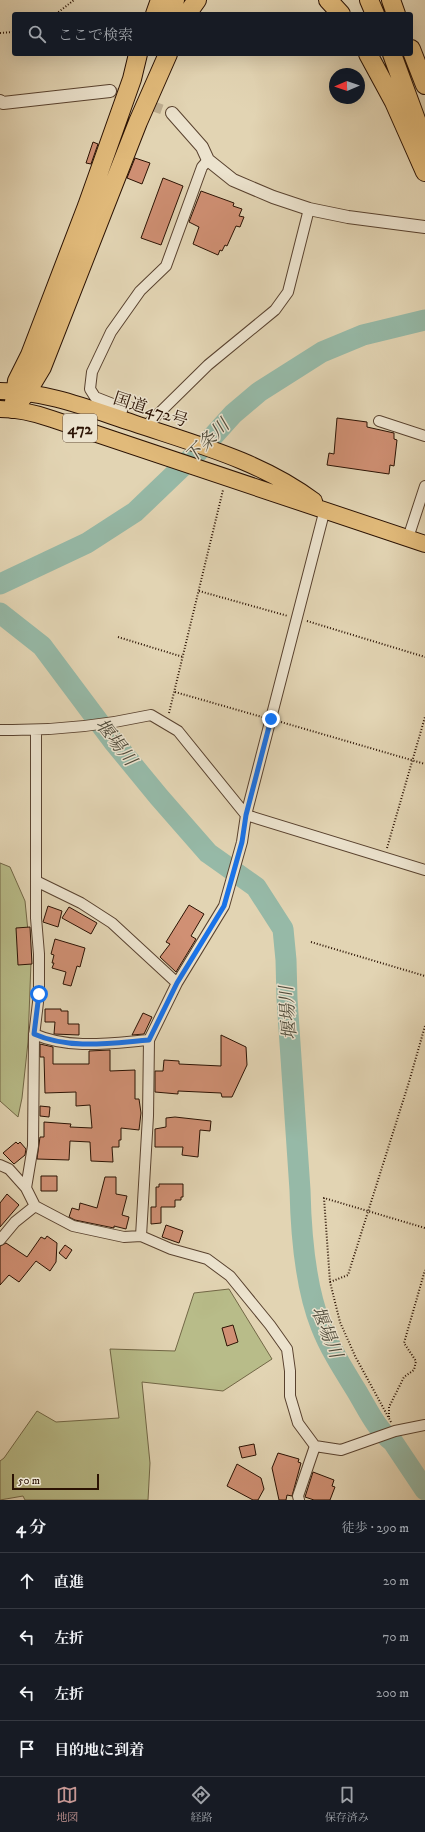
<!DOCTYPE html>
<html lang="ja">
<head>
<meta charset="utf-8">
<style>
  :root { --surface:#171b24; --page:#242831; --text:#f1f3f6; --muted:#9ea1a6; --line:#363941; --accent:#c59692 }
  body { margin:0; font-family:"IM FELL DW Pica","Noto Serif JP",serif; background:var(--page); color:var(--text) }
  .compass { position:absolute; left:329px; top:68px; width:36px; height:36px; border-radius:50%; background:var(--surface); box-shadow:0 4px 16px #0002; rotate:268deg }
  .scale { position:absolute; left:12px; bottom:10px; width:87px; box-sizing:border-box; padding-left:4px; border:2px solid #2b1203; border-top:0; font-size:11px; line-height:14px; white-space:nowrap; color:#2b1203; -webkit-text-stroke:3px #ece3ce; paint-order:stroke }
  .stop { position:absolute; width:12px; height:12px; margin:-9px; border:3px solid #1a73e8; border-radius:50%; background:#fff }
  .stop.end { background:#1a73e8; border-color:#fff; box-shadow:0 1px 4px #0008 }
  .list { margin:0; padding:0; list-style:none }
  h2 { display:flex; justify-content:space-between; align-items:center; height:52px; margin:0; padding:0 16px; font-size:17px }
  h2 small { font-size:13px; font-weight:400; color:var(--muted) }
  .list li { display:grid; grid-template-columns:26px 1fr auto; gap:12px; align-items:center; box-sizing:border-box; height:56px; padding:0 16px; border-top:1px solid var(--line) }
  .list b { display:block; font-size:15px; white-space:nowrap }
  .list em { font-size:13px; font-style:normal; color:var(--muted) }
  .icon { flex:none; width:22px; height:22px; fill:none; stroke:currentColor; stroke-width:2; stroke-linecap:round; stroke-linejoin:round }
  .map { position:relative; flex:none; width:425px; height:1500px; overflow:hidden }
  .search { position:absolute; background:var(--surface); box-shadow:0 4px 16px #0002; left:12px; right:12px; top:12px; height:44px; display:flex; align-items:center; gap:10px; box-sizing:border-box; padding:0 14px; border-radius:4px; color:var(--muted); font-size:15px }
  .sheet { height:276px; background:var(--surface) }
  nav { display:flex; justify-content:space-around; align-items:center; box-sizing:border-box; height:56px; border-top:1px solid var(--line); background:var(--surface); font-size:11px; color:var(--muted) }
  nav a { display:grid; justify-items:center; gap:2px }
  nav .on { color:var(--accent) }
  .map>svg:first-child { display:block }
  .green { fill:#b8bc89; stroke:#726746 }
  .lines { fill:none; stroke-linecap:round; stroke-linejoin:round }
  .river { stroke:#96b9a7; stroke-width:21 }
  .building { fill:#d09074; stroke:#2b1203 }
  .minor-tunnel { stroke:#bdad90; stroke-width:10; stroke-dasharray:10 5; stroke-linecap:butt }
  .minor-casing { stroke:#59422f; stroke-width:12 }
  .tertiary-casing { stroke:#59422f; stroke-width:14 }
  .trunk-casing { stroke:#2b1203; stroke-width:18 }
  .motorway-casing { stroke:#2b1203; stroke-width:20 }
  .path { stroke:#2b1203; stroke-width:2; stroke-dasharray:1 2; stroke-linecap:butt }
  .minor { stroke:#ece3ce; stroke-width:10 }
  .tertiary { stroke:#ece3ce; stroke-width:12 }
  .trunk { stroke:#e1ba7a; stroke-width:16 }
  .motorway { stroke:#e1ba7a; stroke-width:18 }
  .route { stroke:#1a73e8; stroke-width:5 }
  .labels { text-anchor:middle; stroke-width:3; stroke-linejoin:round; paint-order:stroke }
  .shield { fill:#ece3ce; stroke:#655140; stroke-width:1 }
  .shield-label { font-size:16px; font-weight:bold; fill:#2b1203 }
  .street-label { font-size:17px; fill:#2b1203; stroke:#ece3ce }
  .water-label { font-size:18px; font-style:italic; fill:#504c3c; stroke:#ece3ce }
</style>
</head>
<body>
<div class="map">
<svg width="425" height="1500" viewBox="0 0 425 1500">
  <rect width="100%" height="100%" fill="#e2d4b3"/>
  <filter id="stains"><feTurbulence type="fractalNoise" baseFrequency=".005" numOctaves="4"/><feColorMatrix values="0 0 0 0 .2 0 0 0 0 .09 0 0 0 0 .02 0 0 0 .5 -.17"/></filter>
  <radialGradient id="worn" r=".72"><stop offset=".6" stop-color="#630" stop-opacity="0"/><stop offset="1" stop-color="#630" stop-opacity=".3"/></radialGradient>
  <path class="green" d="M0,863L10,867L25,901L31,962L28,1042L22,1098L18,1117L0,1101Z
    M229,1289L272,1359L223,1391L142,1382L150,1463L148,1500H25L23,1496L0,1500V1461L4,1458L37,1411L56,1422L119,1418L110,1349L175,1351L194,1293Z"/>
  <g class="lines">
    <path class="river" d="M0,584L87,543L135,512L206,444L233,414L259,392L322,352L363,335L425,320
      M0,613L42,646L113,741L159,797L208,853L256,887L283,929L286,960L287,999L300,1190C301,1234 305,1286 321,1326C330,1349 343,1369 356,1390C367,1408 376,1429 393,1442L425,1490"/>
  </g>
  <path class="building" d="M93,142L98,144L91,164L86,163Z
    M135,158L150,163L142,184L127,178Z
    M163,178L183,186L161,245L141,238Z
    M201,191L234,203L233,206L242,209L239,216L244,217L240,227L236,226L227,246L225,245L222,251L220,250L218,255L193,244L199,227L189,222Z
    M337,418L367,422V427L394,433V439L397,440L394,466L390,465L389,474L327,465L329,453L334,454Z
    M189,905L204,914L191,936L196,939L176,972L160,957L170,944L166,942Z
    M48,906L62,911L58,927L43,922Z
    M69,907L97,923L91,934L62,918Z
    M30,927L32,964L18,965L16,928Z
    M55,939L85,948L80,967L77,966L71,986L63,984L66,972L52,968L54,963H52L54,955L51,954Z
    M45,1009H61V1011H68V1024H79V1035L54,1034L55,1022H45Z
    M143,1013L152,1017L144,1034L132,1035Z
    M221,1035L246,1047L247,1065L232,1097H222L221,1093L178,1091V1094L155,1092V1071H163L164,1060L179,1061V1064L221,1066Z
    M40,1044L53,1047V1064H89V1051L110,1050V1071L135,1070V1099H139L141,1113L139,1130L121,1128V1140H119V1147H112L113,1162L91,1161L90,1142L70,1141L69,1160L37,1159L40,1137H44V1122L71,1124L70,1127L92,1128L90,1105L76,1106V1092L45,1093L44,1057H40Z
    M40,1106L50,1107L49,1117L40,1116Z
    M175,1117L211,1121L210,1131L200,1130L198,1157L182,1155L183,1147H155V1129L166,1127V1118Z
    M16,1142L18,1144L20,1142L26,1149L25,1155L14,1164L3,1153Z
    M41,1176H57V1191H41Z
    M105,1177H116V1194L127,1196L122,1215L129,1217L126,1229L114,1226V1228L75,1220L69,1217L72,1208L79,1210L80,1203L97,1208Z
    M159,1184H183V1197H181V1200H175V1207H161V1223L151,1224V1207H156V1187H159Z
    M7,1194L19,1205L0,1227V1203Z
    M166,1225L183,1231L179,1243L162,1237Z
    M47,1236L57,1243L56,1262L50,1271L36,1261L19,1282L9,1275L0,1285V1246L6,1243L27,1257L41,1237L45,1239Z
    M65,1245L72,1250L66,1259L59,1253Z
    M233,1325L238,1342L227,1346L222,1328Z
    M254,1444L256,1455L242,1458L239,1447Z
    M278,1453L299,1459L298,1462L301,1463L292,1496L287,1495L286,1500H279L272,1468Z
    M237,1464L261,1478L264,1489L258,1500H253L227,1486Z
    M313,1472L334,1480L332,1486L335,1487L330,1500H314L305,1497Z"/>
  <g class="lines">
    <path class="minor-tunnel" d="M110,91L172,113"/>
    <defs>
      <path id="minor" d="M119,418L123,408L95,397L90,389L92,372L111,332L140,291L166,266L202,167L208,160
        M379,421L425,436
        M145,427L208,365L275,310L288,292L309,209
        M408,538L425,486
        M0,730C51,731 101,726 151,715L178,731L246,815L425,870
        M36,731V881L81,903L112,923L177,983
        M34,1034C70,1050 111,1043 149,1040
        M0,1165L9,1169L26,1188L35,1206L73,1226L124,1237L141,1236L171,1249L207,1259L230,1276L270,1325L287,1349L290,1371V1396L298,1423L315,1446L341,1450L395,1431L425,1425
        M26,1188L33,1146L34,1036L39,994V954L36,918V881
        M141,1236L148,1116L149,1040L177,983L224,906L242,842L246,815L325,509
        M0,1240L15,1222L35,1206
        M299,1500L298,1496L315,1446"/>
      <path id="tertiary" d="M0,101L3,103L110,91
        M172,113L202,147L208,160L233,180L273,197L309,209L348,217L425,227"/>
      <path id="trunk" d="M0,391C46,391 90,409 133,423C195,444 261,461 314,501
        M0,409C18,409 35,413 52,419L425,544"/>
      <path id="motorway" d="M328,0L341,14
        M369,0L375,14
        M391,0L396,14
        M155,14L160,0
        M170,14L175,0
        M187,14L197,0
        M411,49L425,85
        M368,54L394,102L425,172
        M392,54L425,144
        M13,409L27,392L42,367L138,122L168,54
        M13,409L17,381L30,355L87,206L132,79L138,54"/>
    </defs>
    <use href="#minor" class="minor-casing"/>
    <use href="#tertiary" class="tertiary-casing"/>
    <use href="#trunk" class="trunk-casing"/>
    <use href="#motorway" class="motorway-casing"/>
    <path class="path" d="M56,14L74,0
      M0,33L14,32
      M199,591L288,616
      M307,621L425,657
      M118,637L183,657
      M175,692L262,717
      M169,713L223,490
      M281,722L425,764
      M387,848L425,717
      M311,942L425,976
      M330,1282L348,1275L409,1082L425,1026
      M389,1417V1407L404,1377L414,1370L416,1361L404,1343L425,1270
      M391,1422L355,1356L340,1322L330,1282L324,1198L425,1228"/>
    <use href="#minor" class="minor"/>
    <use href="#tertiary" class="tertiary"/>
    <use href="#trunk" class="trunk"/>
    <use href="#motorway" class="motorway"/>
  </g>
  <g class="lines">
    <path class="route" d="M39,994L34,1034C70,1050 111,1043 149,1040L177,983L224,906L242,842L246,815L271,719"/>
  </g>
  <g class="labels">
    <rect class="shield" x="63" y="414" width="34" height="28" rx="3"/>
    <g class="shield-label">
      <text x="80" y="434">472</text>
    </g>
    <g class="street-label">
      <text transform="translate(151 409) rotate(18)" y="6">国道472号</text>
    </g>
    <g class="water-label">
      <text transform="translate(207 441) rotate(-45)" y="6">下条川</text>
      <text transform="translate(116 742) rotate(52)" y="6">堰場川</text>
      <text transform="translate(288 1013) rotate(-94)" y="6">堰場川</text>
      <text transform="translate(327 1332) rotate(68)" y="6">堰場川</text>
    </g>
  </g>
  <rect width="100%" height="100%" filter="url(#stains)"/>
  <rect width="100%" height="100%" fill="url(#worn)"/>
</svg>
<svg class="compass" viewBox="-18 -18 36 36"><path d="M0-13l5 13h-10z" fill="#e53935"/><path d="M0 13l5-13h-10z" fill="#9ea1a6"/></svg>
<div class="scale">50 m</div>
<div class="stop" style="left:39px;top:994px"></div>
<div class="stop end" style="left:271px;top:719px"></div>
<div class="search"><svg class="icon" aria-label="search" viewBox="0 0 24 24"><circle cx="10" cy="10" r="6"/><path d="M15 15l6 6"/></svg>ここで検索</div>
</div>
<section class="sheet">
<h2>4 分<small>徒歩 · 290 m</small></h2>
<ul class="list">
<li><svg class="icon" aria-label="ahead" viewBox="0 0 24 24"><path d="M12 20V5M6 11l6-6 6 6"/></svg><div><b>直進</b></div><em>20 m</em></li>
<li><svg class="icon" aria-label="left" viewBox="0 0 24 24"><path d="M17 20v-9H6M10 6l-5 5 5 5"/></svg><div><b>左折</b></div><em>70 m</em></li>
<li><svg class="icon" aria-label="left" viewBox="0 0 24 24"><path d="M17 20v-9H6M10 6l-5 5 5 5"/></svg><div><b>左折</b></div><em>200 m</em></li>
<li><svg class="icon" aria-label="arrive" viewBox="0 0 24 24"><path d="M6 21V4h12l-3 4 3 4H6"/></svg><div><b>目的地に到着</b></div></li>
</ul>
</section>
<nav>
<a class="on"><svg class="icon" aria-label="map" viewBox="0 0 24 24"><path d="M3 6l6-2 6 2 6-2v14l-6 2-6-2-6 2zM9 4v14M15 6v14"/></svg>地図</a>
<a><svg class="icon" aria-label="directions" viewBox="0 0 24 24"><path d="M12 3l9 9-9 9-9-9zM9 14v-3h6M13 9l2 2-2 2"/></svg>経路</a>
<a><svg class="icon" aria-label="saved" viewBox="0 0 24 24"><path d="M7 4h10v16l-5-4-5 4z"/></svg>保存済み</a>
</nav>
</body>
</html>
